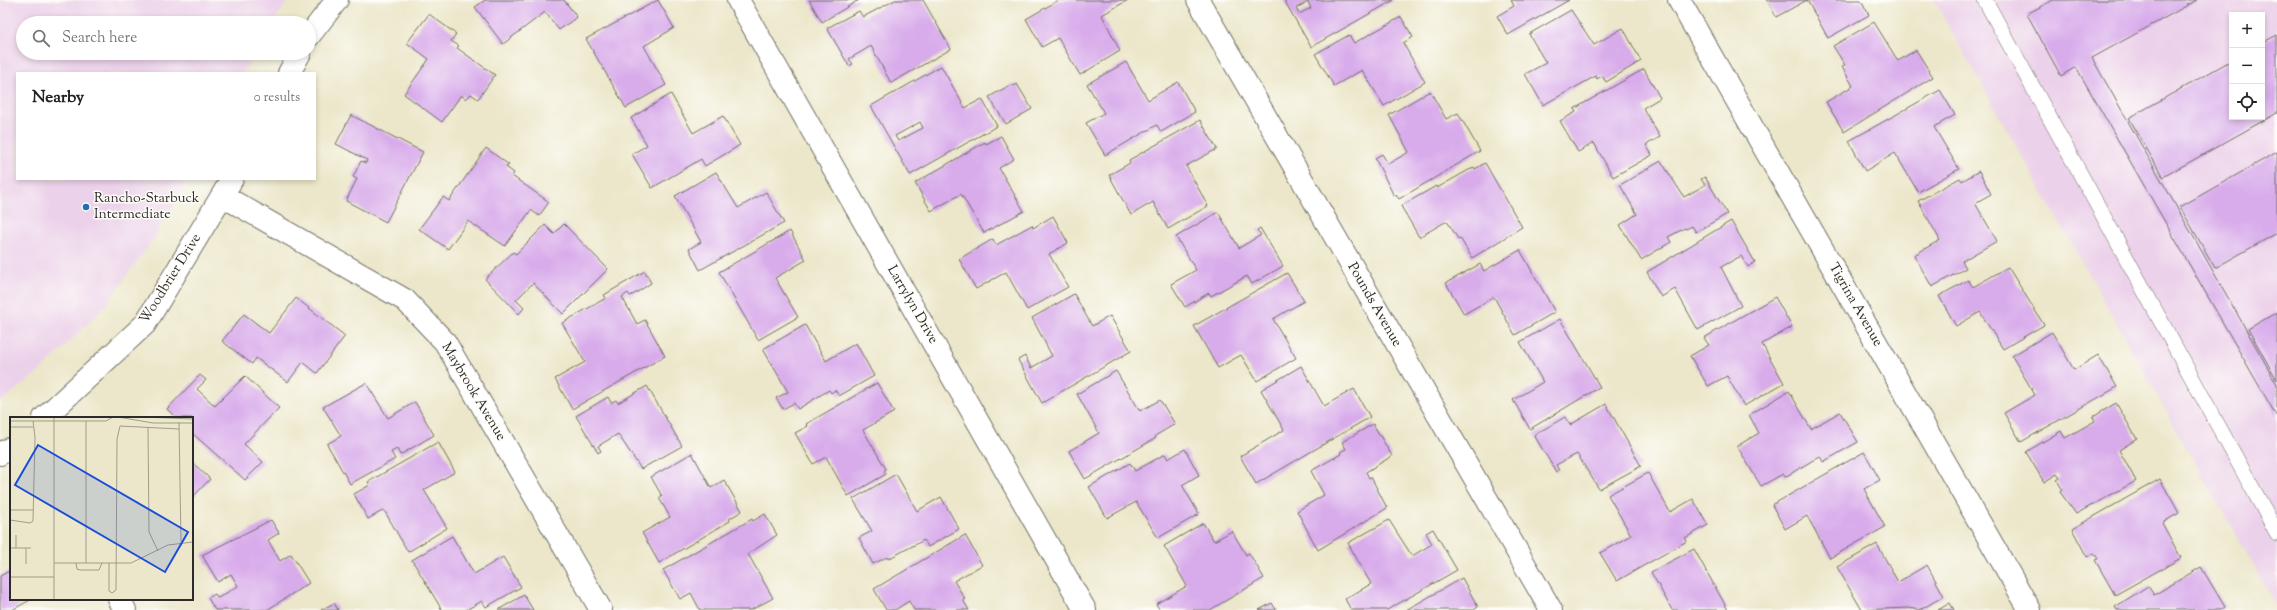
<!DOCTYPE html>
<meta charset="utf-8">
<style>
:root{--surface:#fff;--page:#f6f6f6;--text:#222;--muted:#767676;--line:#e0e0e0}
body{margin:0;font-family:"Sorts Mill Goudy",serif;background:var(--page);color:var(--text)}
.controls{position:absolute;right:12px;top:12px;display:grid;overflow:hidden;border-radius:0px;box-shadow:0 2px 6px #0003}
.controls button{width:36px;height:36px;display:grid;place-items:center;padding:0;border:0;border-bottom:1px solid var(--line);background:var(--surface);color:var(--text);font:20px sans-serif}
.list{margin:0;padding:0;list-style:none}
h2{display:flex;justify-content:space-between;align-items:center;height:52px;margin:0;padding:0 16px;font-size:17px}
h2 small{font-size:13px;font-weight:400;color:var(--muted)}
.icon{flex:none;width:22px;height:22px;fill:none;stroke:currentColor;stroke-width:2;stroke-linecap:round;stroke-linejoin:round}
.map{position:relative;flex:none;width:2277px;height:610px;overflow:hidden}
.search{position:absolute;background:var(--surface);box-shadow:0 2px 6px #0003;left:16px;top:16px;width:300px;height:44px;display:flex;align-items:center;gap:10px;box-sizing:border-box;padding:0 14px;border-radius:22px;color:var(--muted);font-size:15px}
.panel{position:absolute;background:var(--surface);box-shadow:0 2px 6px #0003;left:16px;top:72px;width:300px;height:108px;border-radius:0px}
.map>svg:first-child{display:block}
.built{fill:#ecd1ea;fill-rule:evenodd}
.building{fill:#d8abeb;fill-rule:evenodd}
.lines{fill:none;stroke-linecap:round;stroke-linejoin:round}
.service-casing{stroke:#6f6d63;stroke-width:16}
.minor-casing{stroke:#6f6d63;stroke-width:24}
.service{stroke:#fff;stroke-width:15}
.minor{stroke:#fff;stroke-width:22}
.poi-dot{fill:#1f6fb2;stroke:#fdfcf7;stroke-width:1.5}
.labels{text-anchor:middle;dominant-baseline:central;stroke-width:3;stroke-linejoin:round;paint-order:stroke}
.poi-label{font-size:14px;fill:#2b2b2b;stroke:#fdfcf7;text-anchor:start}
.street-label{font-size:14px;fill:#2b2b2b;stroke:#fdfcf7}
.inset-road{fill:none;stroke:#9f9c8a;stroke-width:1}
.view{fill:#1d4ed8;fill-opacity:0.15;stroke:#1d4ed8;stroke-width:2}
.inset-edge{fill:none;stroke:#2b2b2b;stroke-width:2}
</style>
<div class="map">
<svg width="2277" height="610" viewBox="0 0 2277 610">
<rect width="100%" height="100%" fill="#fdfcf7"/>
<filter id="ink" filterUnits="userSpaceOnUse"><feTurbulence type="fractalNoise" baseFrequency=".025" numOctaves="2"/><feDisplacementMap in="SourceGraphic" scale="8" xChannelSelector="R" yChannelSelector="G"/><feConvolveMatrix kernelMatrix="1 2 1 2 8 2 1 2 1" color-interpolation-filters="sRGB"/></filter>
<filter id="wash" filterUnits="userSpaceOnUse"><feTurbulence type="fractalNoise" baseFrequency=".012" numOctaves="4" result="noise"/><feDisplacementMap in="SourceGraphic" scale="16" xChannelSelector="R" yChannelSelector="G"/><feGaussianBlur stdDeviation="0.9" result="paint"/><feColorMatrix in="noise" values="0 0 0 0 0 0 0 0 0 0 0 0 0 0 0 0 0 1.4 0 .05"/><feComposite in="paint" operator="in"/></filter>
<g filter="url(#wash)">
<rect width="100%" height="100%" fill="#ece7ca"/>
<g class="built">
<path d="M0 0H289L272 23H23V53H255L243 73H17V179H190L155 236 105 306 39 372 0 402Z"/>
<path d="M1934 0H2277V608ZM2232 15H2262V117H2232Z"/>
</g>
<g id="blocks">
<g class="building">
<path d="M485 0H564L577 17 559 30 545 12 503 44 475 7Z"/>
<path d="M658 0 674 28 644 46 666 85 626 108 586 39Z"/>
<path d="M809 0H859L822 22Z"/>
<path d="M895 0H923L951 49 891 83 871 46 849 59 853 64 849 66 827 28 859 11 863 17Z"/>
<path d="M1059 0H1128L1102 15 1120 51 1080 75 1058 38 1042 47 1026 19Z"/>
<path d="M1284 0H1394L1311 47ZM1308 2 1311 8 1299 14 1296 8Z"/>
<path d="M1511 0H1569L1508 35 1497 16 1514 6Z"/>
<path d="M1767 0H1807L1776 17Z"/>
<path d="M1807 0H1861L1869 15 1828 38Z"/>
<path d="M2053 0H2197L2092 58 2277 384V417L2076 67 2061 76 2027 14Z"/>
<path d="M1571 10 1594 45 1623 28 1641 61 1606 82 1602 76 1597 79 1596 76 1543 105 1525 74 1546 63 1529 34Z"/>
<path d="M429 14 456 34 451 41 459 46 457 48 495 75 478 99 471 94 466 99 461 95 442 122 404 94 429 59 407 43Z"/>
<path d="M1401 17 1413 37 1403 43 1425 82 1384 106 1362 70 1334 86 1315 54 1349 35 1354 43Z"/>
<path d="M1874 22 1898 61 1916 50 1933 77 1844 132 1826 102 1853 86 1842 67 1845 65 1833 46Z"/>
<path d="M2277 35V113L2163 177 2129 118 2232 60V117H2262V43Z"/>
<path d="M1126 62 1148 100 1178 82 1195 112 1161 132 1157 125 1105 155 1086 123 1104 113 1087 84Z"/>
<path d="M941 66 965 108 982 99 997 126 910 175 871 106ZM920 122 923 128 898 141 895 136Z"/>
<path d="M1644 69 1660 98 1643 108 1660 137 1646 145 1652 155 1613 177 1594 143 1578 152 1560 121 1576 112 1574 109Z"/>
<path d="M1012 84 1014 86 1017 84 1032 109 1006 124 989 97Z"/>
<path d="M1940 90 1955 115 1934 127 1959 169 1918 192 1895 153 1865 171 1849 141Z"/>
<path d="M1430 91 1446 119 1458 113 1480 151 1399 199 1396 195 1394 196 1375 158 1382 154 1388 164 1409 152 1389 115Z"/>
<path d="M671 94 693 133 723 116 740 145 705 166 701 159 652 188 632 154 647 145 631 118Z"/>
<path d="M351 115 423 152 386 222 346 201 357 179 353 177 361 161 366 163 367 160 336 144Z"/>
<path d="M1200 120 1217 149 1186 166 1208 206 1168 229 1153 202 1131 215 1109 175 1130 163 1129 160Z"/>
<path d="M1001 136 1014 159 999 168 1024 211 984 233 961 194 931 211 915 183 985 142 986 144Z"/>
<path d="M486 148 509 165 506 167 514 173 512 176 549 202 539 216 531 210 505 246 468 221 448 249 419 229 443 197 449 201Z"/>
<path d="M2277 152V233L2215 268 2180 207Z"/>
<path d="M1661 161 1684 197 1705 185 1701 179 1705 177 1727 214 1696 232 1692 226 1686 229 1685 228 1668 237 1671 242 1641 260 1620 225 1637 214 1620 185Z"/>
<path d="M1485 163 1522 227 1472 258 1460 238 1458 239 1447 221 1419 237 1401 206 1436 186 1437 188 1474 167 1475 169Z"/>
<path d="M1979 171 1991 194 1975 203 1997 241 1962 261 1966 268 1932 287 1914 255 1940 240 1918 201 1960 178 1962 181Z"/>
<path d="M716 172 738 208 766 192 784 223 700 270 689 249 701 242 675 196Z"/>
<path d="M1218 212 1239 248 1261 235 1257 230 1260 228 1283 266 1252 284 1247 276 1211 296 1209 293 1185 307 1171 284 1196 270 1176 237Z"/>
<path d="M1053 216 1068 243 1049 254 1068 287 1027 310 1006 272 976 289 959 259 993 239 996 245 1032 225 1033 228Z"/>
<path d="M1731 221 1755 262 1748 267 1741 256 1721 267 1741 306 1698 330 1675 289 1661 297 1647 272Z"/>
<path d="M564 224 608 269 563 314 533 283 516 300 524 308 519 314 485 279 513 252 516 254 545 225 554 234Z"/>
<path d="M790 231 806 260 775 278 798 317 758 340 719 272Z"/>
<path d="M1520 250 1555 312 1515 335 1494 297 1464 314 1446 283 1480 264 1484 271Z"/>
<path d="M2008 267 2044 325 2003 349 1980 312 1956 326 1939 296 1968 280 1973 287Z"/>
<path d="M645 271 651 283 636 293 630 296 628 293 622 297 637 324 645 320 665 356 572 409 555 379 585 362 562 323 606 298 604 295Z"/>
<path d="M1287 273 1304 301 1273 319 1296 358 1257 381 1241 355 1218 368 1194 326Z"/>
<path d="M1074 294 1092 326 1110 316 1131 351 1042 403 1018 360 1025 356 1031 368 1052 356 1032 318Z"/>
<path d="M1775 297 1792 327 1762 344 1784 383 1744 406 1727 376 1708 386 1690 356 1709 345 1704 338Z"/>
<path d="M296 298 345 336 317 373 303 362 288 382 256 358 252 364 222 341 244 314 269 333Z"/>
<path d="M2277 312V380L2248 329Z"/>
<path d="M1560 319 1600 387 1530 429 1513 400 1543 382 1520 342Z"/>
<path d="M805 325 826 361 856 343 874 376 839 396 835 390 831 393 829 390 798 409 794 403 783 409 776 398 788 392 763 349Z"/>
<path d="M2052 332 2074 370 2098 355 2117 387 2021 442 2004 413 2035 395 2012 356Z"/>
<path d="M1301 366 1324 406 1354 389 1370 417 1256 484 1240 456 1284 430 1261 390Z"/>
<path d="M1116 371 1140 411 1160 400 1175 424 1155 436 1156 438 1085 479 1069 451 1099 433 1077 394Z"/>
<path d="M200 375 206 380 197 389 215 406 245 376 279 408 244 444 263 462 245 480 192 433V418H176L167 409Z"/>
<path d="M366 383 388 418 415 402 434 435 400 455 397 449 391 452 395 459 350 484 327 444 341 436 323 407Z"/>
<path d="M877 383 894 412 863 430 886 469 884 471 886 474 848 496 826 457 813 464 795 433 808 426 806 424Z"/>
<path d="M647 386 682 446 641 469 618 434 598 446 601 451 598 453 576 416 608 397 611 403 616 400 618 403Z"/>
<path d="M1789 391 1811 429 1840 412 1858 442 1823 462 1820 456 1785 477 1783 474 1761 486 1737 446 1759 433 1749 415Z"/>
<path d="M2116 403 2137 439 2119 450 2136 481 2076 514 2060 492 2062 489 2057 480 2060 478 2057 474 2044 482 2026 452 2061 431 2065 438 2095 421 2093 417Z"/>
<path d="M1606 404 1641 466 1599 489 1577 454 1556 465 1559 470 1556 472 1534 435 1565 417 1570 425Z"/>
<path d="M1373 424 1392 456 1366 472 1369 478 1371 477 1387 508 1318 550 1297 511 1324 495 1311 471 1341 454 1340 452 1346 449 1342 442Z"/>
<path d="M438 442 455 472 424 490 447 528 408 552 384 510 368 519 354 494 370 485 368 482Z"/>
<path d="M1185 449 1199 475 1182 485 1199 514 1158 538 1136 502 1107 518 1089 487 1130 463 1135 471 1165 454 1168 459Z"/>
<path d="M1864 452 1880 480 1864 489 1885 527 1830 558 1807 516 1785 529 1772 505Z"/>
<path d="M692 453 711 488 724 480 742 511 729 519 730 521 659 563 642 533 670 517 659 498 662 496 651 477Z"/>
<path d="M192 462 210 479 192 498Z"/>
<path d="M1648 473 1670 512 1693 499 1708 525 1685 538 1687 541 1617 581 1600 553 1631 535 1608 495Z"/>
<path d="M896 474 917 511 941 497 959 529 928 547 924 540 888 559 887 557 873 564 859 538 872 531 853 499Z"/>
<path d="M2160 479 2179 513 2162 523 2181 558 2115 595 2095 560 2098 559 2094 553 2087 557 2072 529Z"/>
<path d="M765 514 777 535 748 554 773 598 751 610H700L691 593 680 599 663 570 752 519 753 521Z"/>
<path d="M271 520 279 533 268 540 280 561 291 554 309 583 267 610H215L208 598 215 594 218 598 238 586 231 574 218 582 202 555Z"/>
<path d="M1389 520 1412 556 1432 544 1426 533 1433 529 1457 570 1387 610H1351L1345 599 1371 584 1348 543Z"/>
<path d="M1203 523 1214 541 1232 531 1246 555 1249 553 1264 578 1210 610H1160L1156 604 1187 586 1164 546Z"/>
<path d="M965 535 982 565 954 581 965 599 963 600 969 610H914L909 601 895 610H886L874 589Z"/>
<path d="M452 536 474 574 503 557 521 587 486 607 482 601 466 610H442L412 560Z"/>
<path d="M1877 544 1898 582 1927 565 1944 596 1920 610 1908 608 1862 610 1837 567Z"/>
<path d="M1694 549 1728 610H1672L1651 572Z"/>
<path d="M2201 567 2225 607 2221 610H2117L2115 607 2148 586 2154 595Z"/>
<path d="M11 570V599H32L12 610H0V576Z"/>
<path d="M1462 578 1478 607 1474 610H1406Z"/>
<path d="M524 595 533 610H498Z"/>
<path d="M334 603 338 610H321Z"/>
<path d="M1272 603 1276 610H1259Z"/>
<path d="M1950 603 1954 610H1938Z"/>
</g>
</g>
</g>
<g filter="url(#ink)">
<use href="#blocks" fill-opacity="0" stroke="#6f6d63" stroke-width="1"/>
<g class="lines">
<g class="service-casing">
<path id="service" d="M1985 0 2277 533"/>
</g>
<g class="minor-casing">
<g id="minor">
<path d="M738 0 1085 610"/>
<path d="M1198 0 1551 610"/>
<path d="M1679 0 2030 610"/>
<path d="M309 36 337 0"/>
<path d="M289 73 300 53"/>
<path d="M223 196 405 300 445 342 601 610"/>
<path d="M44 418 145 324 232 179"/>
<path d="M0 454 11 448"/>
<path d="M119 599 125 610"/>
</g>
</g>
<use href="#service" class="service"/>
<use href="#minor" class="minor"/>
</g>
</g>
<circle class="poi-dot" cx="86" cy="207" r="4"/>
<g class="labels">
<g class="poi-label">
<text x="94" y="199">Rancho-Starbuck<tspan x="94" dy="16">Intermediate</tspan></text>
</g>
<g class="street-label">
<text transform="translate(171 279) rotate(-58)">Woodbrier Drive</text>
<text transform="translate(912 305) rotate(60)">Larrylyn Drive</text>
<text transform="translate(1374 305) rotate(60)">Pounds Avenue</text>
<text transform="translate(1855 305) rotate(60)">Tigrina Avenue</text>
<text transform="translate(473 392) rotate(59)">Maybrook Avenue</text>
</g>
</g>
<g transform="translate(10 417)">
<rect width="183" height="183" fill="#ece7ca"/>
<path class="inset-road" d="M108 0 143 6H183M131 0 183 2M0 4H96L103 0M76 4V146M169 5 171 125M0 10H23M138 11 139 115 148 134M0 93H24M0 103 20 106 23 104 25 20 23 4M6 118V131M0 131H21M16 131V147M44 146H121L158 128 183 125M66 146 67 152 70 153H89L92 146M99 146V174L102 176 106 173 107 22 110 9 169 12M0 160H44M44 183V0"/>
<path class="view" d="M28 28 178 115 155 155 5 68Z"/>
<rect width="183" height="183" class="inset-edge"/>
</g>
</svg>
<div class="controls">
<button>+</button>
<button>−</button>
<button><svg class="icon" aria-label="locate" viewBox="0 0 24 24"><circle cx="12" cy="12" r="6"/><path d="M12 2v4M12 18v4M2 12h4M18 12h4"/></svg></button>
</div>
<div class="search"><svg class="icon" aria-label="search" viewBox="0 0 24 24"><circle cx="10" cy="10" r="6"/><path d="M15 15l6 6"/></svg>Search here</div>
<section class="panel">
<h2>Nearby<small>0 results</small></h2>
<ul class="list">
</ul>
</section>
</div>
